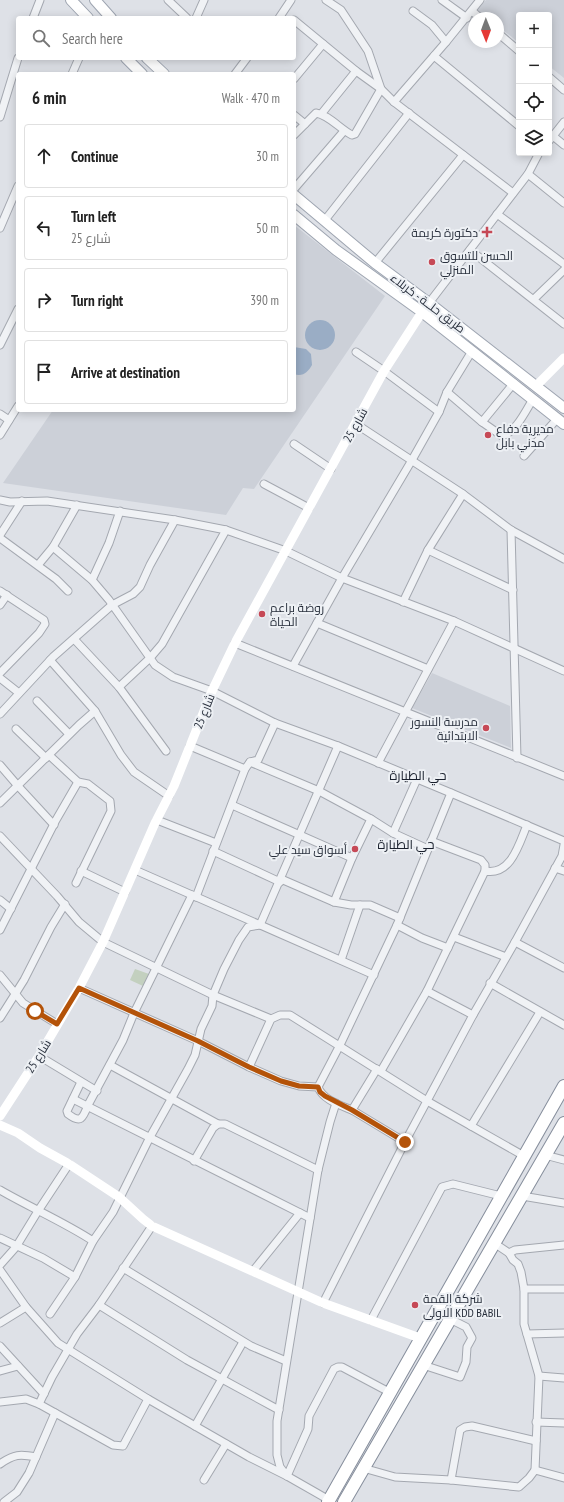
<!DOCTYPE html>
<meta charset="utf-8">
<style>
:root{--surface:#fff;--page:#f2f2f2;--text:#222;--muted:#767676;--line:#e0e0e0}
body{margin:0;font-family:"PT Sans Narrow",Cairo,sans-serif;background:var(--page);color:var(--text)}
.controls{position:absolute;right:12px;top:12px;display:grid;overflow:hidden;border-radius:4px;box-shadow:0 2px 10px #0003}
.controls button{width:36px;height:36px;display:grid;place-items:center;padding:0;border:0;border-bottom:1px solid var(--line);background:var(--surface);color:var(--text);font:20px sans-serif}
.compass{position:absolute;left:468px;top:12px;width:36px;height:36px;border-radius:50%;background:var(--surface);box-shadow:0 2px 10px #0003;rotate:179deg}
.stop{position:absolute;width:12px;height:12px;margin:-9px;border:3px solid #b45309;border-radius:50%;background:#fff}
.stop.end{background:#b45309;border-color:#fff;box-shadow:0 1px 4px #0008}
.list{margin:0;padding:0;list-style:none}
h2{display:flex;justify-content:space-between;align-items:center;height:52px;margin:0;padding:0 16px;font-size:17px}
h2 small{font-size:13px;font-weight:400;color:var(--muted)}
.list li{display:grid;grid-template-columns:26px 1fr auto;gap:12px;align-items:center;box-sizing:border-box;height:64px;margin:0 8px 8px;padding:0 8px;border:1px solid var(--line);border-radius:4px}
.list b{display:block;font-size:15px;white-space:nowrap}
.list p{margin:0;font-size:13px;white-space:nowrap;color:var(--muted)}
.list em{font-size:13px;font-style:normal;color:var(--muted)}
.icon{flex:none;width:22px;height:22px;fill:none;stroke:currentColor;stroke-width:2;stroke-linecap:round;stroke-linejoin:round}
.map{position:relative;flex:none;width:564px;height:1502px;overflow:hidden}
.search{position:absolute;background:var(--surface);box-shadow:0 2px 10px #0003;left:16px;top:16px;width:280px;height:44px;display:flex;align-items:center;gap:10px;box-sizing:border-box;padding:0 14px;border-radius:4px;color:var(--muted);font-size:15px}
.panel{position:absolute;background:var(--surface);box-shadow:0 2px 10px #0003;left:16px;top:72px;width:280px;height:340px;border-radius:4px}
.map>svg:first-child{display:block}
.built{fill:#ccd0d8}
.green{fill:#c3d0bf}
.water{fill:#9aadc5}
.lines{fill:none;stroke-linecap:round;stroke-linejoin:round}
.street-casing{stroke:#a4a8b0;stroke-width:9}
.primary-casing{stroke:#9ea5b1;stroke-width:12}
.highway-casing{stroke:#868e9c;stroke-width:14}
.street{stroke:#f0f2f5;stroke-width:7}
.secondary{stroke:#fff;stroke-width:9}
.primary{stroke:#fff;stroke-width:10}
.highway{stroke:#fff;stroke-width:12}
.route{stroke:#b45309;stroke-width:5}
.poi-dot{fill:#c64956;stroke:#edf0f4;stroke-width:1.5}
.labels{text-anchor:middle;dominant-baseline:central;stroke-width:4;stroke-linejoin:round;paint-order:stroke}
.poi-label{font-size:12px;fill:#282f3c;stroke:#edf0f4;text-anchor:start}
.street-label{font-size:12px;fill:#282f3c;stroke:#edf0f4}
.neighbourhood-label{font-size:13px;fill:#1a202d;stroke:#edf0f4}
</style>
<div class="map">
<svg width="564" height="1502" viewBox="0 0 564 1502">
<rect width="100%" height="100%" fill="#dee1e7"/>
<g class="built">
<path d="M486 0H564V78L549 66V15H519V43L498 26V18H488L477 10Z"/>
<path d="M294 225 385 296 254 489 243 488 226 515 3 483 53 410H294Z"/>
<path d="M432 673 510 706 511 748 412 708Z"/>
</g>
<path class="green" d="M135 969 149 974 143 986 130 980Z"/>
<g class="water">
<circle cx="320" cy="335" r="15"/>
<path d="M294 347 306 349 311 354 312 365C308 372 303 377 294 374Z"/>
</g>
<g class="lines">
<g class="street-casing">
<g id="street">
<path d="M168 0 187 18"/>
<path d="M442 0 467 18"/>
<path d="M413 11 432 25 446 42"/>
<path d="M472 11 480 18"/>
<path d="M33 18 40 0"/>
<path d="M196 18 204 0"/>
<path d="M279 18 291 0"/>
<path d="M294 20 356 71 381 89 394 102 513 193"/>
<path d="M498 33 519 51"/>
<path d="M434 56 519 126"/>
<path d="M72 74 79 58"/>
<path d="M235 74 247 58"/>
<path d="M549 77 564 90"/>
<path d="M294 79 323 44"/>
<path d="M394 102 446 42 480 0"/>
<path d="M322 113 356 71"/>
<path d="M294 115 305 124"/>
<path d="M0 117 18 58"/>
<path d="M294 135 316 113C329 115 340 129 352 135L355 134 381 89 368 51 341 10 326 0"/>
<path d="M553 136 564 145"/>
<path d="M549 141 564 122"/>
<path d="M528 174 564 203"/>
<path d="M294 189 344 131"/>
<path d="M497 214 564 264"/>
<path d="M325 220 409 113"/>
<path d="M0 228 18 186"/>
<path d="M470 250 564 324"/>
<path d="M375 263 463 155"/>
<path d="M534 299 564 270"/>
<path d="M429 303 528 174 539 153"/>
<path d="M0 345 18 309"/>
<path d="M356 352 384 371 439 412"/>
<path d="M447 392 482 422 502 436C516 432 525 412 533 399"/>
<path d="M0 414 9 420"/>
<path d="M482 422 514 383"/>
<path d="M356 424 463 494 511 530 564 559"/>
<path d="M0 435 18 406"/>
<path d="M294 444 331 469"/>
<path d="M524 456 557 419"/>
<path d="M264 484 309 508"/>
<path d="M0 500 10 502 47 501 175 520 226 530 286 551 342 578 454 621 564 671"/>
<path d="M511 530 517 758"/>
<path d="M0 535 22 501"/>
<path d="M0 538 56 579 68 591"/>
<path d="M53 547 92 580 109 600 155 665 173 677 212 691 275 723 338 746 451 793 564 841"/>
<path d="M428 550 513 590"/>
<path d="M38 565 53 547 77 505"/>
<path d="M92 580 109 543 120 511"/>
<path d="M0 591 44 620 45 624 39 633 0 673"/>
<path d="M403 602 428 550 463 494"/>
<path d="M0 605 7 595"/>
<path d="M317 623 428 669"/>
<path d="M74 639 119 687 166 751"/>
<path d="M235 643 564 776"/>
<path d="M50 660 95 711 121 755 134 772 169 796"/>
<path d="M293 666 342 578 412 460 439 412 447 392 472 351"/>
<path d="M0 678 19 693"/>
<path d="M119 687 150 658 162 644 226 530"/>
<path d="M37 701 69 734"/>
<path d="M0 714 53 657 112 605 133 594 140 587 150 565 175 520"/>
<path d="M16 729 46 758"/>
<path d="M190 746 245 769"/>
<path d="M49 755 78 782 88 784 110 801 111 811 76 883"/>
<path d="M250 762 319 791 371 819 352 858 334 902"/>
<path d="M378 763 454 621"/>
<path d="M0 765 18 786 54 825"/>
<path d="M0 803 79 725 95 711"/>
<path d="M232 805 352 858"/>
<path d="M371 819 393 833 428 849"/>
<path d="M157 820 216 843"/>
<path d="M393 833 417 779"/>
<path d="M0 836 57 896 79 922 103 942 213 995 271 1019"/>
<path d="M213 851 280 882"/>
<path d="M555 868 564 871"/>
<path d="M135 870 374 975"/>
<path d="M81 871 125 892"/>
<path d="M485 871C511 876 519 844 527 825"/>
<path d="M281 879 334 902 351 905H370L400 918"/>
<path d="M196 897 245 769 250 762 258 760 275 723"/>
<path d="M0 900 11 909"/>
<path d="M397 925 422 938 448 948"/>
<path d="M0 930 56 820 78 782"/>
<path d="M454 937 506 957"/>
<path d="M515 942 564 968"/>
<path d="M341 960 360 905"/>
<path d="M0 975 23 1003 57 1024"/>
<path d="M490 983 564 1025"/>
<path d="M79 988 198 1041 249 1067 281 1081 299 1086 318 1087"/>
<path d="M427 991 473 1015"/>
<path d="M0 1018 24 980 51 927 65 904"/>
<path d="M39 1056 97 1091"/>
<path d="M110 1065 218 1124"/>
<path d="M249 1067 271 1019 280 1015H290L427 1101 524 1156"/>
<path d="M377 1069 352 1110C340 1105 323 1100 318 1087L340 1045 397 925 451 793"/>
<path d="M381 1071 427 991 485 871V865L481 860 431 841"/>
<path d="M81 1082 67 1111 68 1114C81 1124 83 1118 88 1105L123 1040 134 1013 192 895"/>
<path d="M73 1099 310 1218"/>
<path d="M336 1103 330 1122 318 1170 277 1421V1455L280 1467 287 1476 308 1429 309 1416 334 1369 338 1367H342L389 1392"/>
<path d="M352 1110 405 1142"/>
<path d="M471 1126 540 1012"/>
<path d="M545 1155 564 1160"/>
<path d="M194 1161 213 1128 218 1124H225L318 1170"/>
<path d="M0 1190C31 1208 64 1222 93 1241"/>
<path d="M522 1196 564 1203"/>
<path d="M0 1238 43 1258 75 1277 50 1314"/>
<path d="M494 1243 509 1253 515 1250 564 1245"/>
<path d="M509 1253 513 1260 518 1264 521 1272 524 1289V1324L539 1376 535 1470"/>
<path d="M0 1265 16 1247 38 1211 69 1164"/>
<path d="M123 1268 251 1346 286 1361"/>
<path d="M0 1270 26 1307 58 1343 148 1399 249 1457 287 1476 329 1500"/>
<path d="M253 1271 300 1213"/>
<path d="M75 1277 93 1241 113 1212 150 1137 188 1069 195 1055 201 1029 212 1006 213 995 224 969 239 940 248 927 260 925 338 746"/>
<path d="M524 1289H564"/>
<path d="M323 1303 405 1142 473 1015 515 942 562 856 564 845"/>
<path d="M99 1305 187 1360 279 1410"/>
<path d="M371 1320 442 1187 453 1184 501 1196"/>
<path d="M0 1323 26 1307"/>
<path d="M527 1334 564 1333"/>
<path d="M0 1346 44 1394"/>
<path d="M423 1365 460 1377 466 1362 467 1347 472 1338 466 1327 450 1319"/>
<path d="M0 1371 18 1366"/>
<path d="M539 1376 564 1378"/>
<path d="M0 1402 26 1399 39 1404 113 1445 123 1446 148 1399"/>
<path d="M39 1404 52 1377 77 1334 99 1305 152 1226"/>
<path d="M536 1422 564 1423"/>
<path d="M195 1426 243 1342"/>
<path d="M0 1464C14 1454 20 1454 36 1457"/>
<path d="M363 1468 395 1477 451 1480 519 1487 529 1478 535 1470 564 1478"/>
<path d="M204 1480 226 1444"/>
<path d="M451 1480 460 1430 465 1427 472 1426 536 1441"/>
<path d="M4 1502 17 1492 29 1473 55 1413"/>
</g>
</g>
<g class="primary-casing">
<g id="primary">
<path d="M71 0 88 18"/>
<path d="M95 0 111 18"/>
<path d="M126 58 142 74"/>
<path d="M147 58 164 74"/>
<path d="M294 195 375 263 429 303 564 408"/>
<path d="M294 215 336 250 422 312 564 424"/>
</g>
</g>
<g class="highway-casing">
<g id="highway">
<path d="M328 1502 564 1086"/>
<path d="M344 1502 564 1123"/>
</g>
</g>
<use href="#street" class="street"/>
<g class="secondary">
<path d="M536 386 564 358"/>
<path d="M0 1116 39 1056 79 988 103 942 155 823 174 786 212 691 235 643 384 371 422 312"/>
<path d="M0 1125 18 1133 40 1148 69 1164 119 1197 143 1219 152 1226 323 1303 420 1338"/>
</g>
<use href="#primary" class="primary"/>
<use href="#highway" class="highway"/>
</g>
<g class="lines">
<path class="route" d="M35 1011 57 1024 79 988 198 1041 249 1067 281 1081 299 1086 318 1087 320 1092 325 1096 352 1110 405 1142"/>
</g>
<g class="poi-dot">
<path d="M485 226h4v4h4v4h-4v4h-4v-4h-4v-4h4z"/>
<circle cx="432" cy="262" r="4"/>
<circle cx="488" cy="435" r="4"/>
<circle cx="262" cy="614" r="4"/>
<circle cx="486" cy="728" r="4"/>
<circle cx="355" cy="849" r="4"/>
<circle cx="415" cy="1305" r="4"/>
</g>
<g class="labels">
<g class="poi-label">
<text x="478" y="232" text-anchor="end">دكتورة كريمة</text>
<text x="440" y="255">الحسن للتسوق<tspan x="440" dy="14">المنزلي</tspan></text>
<text x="496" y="428">مديرية دفاع<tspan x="496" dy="14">مدني بابل</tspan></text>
<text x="270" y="607">روضة براعم<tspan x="270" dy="14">الحياة</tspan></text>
<text x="478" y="721" text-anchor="end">مدرسة النسور<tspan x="478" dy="14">الابتدائية</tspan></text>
<text x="347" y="849" text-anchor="end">أسواق سيد علي</text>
<text x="423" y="1298">شركة القمة<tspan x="423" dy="14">الاولى KDD BABIL</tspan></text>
</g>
<g class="street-label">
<text transform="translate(428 303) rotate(37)">طريق حلــة - كربلاء</text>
<text transform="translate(355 425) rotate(-61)">شارع 25</text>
<text transform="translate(204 711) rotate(-68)">شارع 25</text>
<text transform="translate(38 1056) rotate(-58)">شارع 25</text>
</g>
<g class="neighbourhood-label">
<text x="418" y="775">حي الطيارة</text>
<text x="406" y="844">حي الطيارة</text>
</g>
</g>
</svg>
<div class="controls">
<button>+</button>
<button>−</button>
<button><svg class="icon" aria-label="locate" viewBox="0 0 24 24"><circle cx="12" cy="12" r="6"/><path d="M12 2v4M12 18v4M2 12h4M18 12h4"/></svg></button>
<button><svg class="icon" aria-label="layers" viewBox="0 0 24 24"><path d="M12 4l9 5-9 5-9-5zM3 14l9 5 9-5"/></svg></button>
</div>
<svg class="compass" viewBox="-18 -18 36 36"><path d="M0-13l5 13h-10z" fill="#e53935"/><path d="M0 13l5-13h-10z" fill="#767676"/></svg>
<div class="stop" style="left:35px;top:1011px"></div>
<div class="stop end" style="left:405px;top:1142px"></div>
<div class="search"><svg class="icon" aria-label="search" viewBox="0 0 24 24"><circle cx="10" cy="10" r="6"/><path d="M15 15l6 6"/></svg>Search here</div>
<section class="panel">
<h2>6 min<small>Walk · 470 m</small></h2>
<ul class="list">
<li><svg class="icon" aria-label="ahead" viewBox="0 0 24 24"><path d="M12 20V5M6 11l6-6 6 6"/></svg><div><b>Continue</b></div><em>30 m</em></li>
<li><svg class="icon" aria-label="left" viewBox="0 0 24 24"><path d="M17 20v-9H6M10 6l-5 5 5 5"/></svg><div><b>Turn left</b><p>شارع 25</p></div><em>50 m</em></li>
<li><svg class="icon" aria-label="right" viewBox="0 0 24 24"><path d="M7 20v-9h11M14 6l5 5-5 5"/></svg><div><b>Turn right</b></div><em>390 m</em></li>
<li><svg class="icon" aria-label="arrive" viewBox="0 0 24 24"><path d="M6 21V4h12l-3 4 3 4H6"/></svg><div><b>Arrive at destination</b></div></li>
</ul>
</section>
</div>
